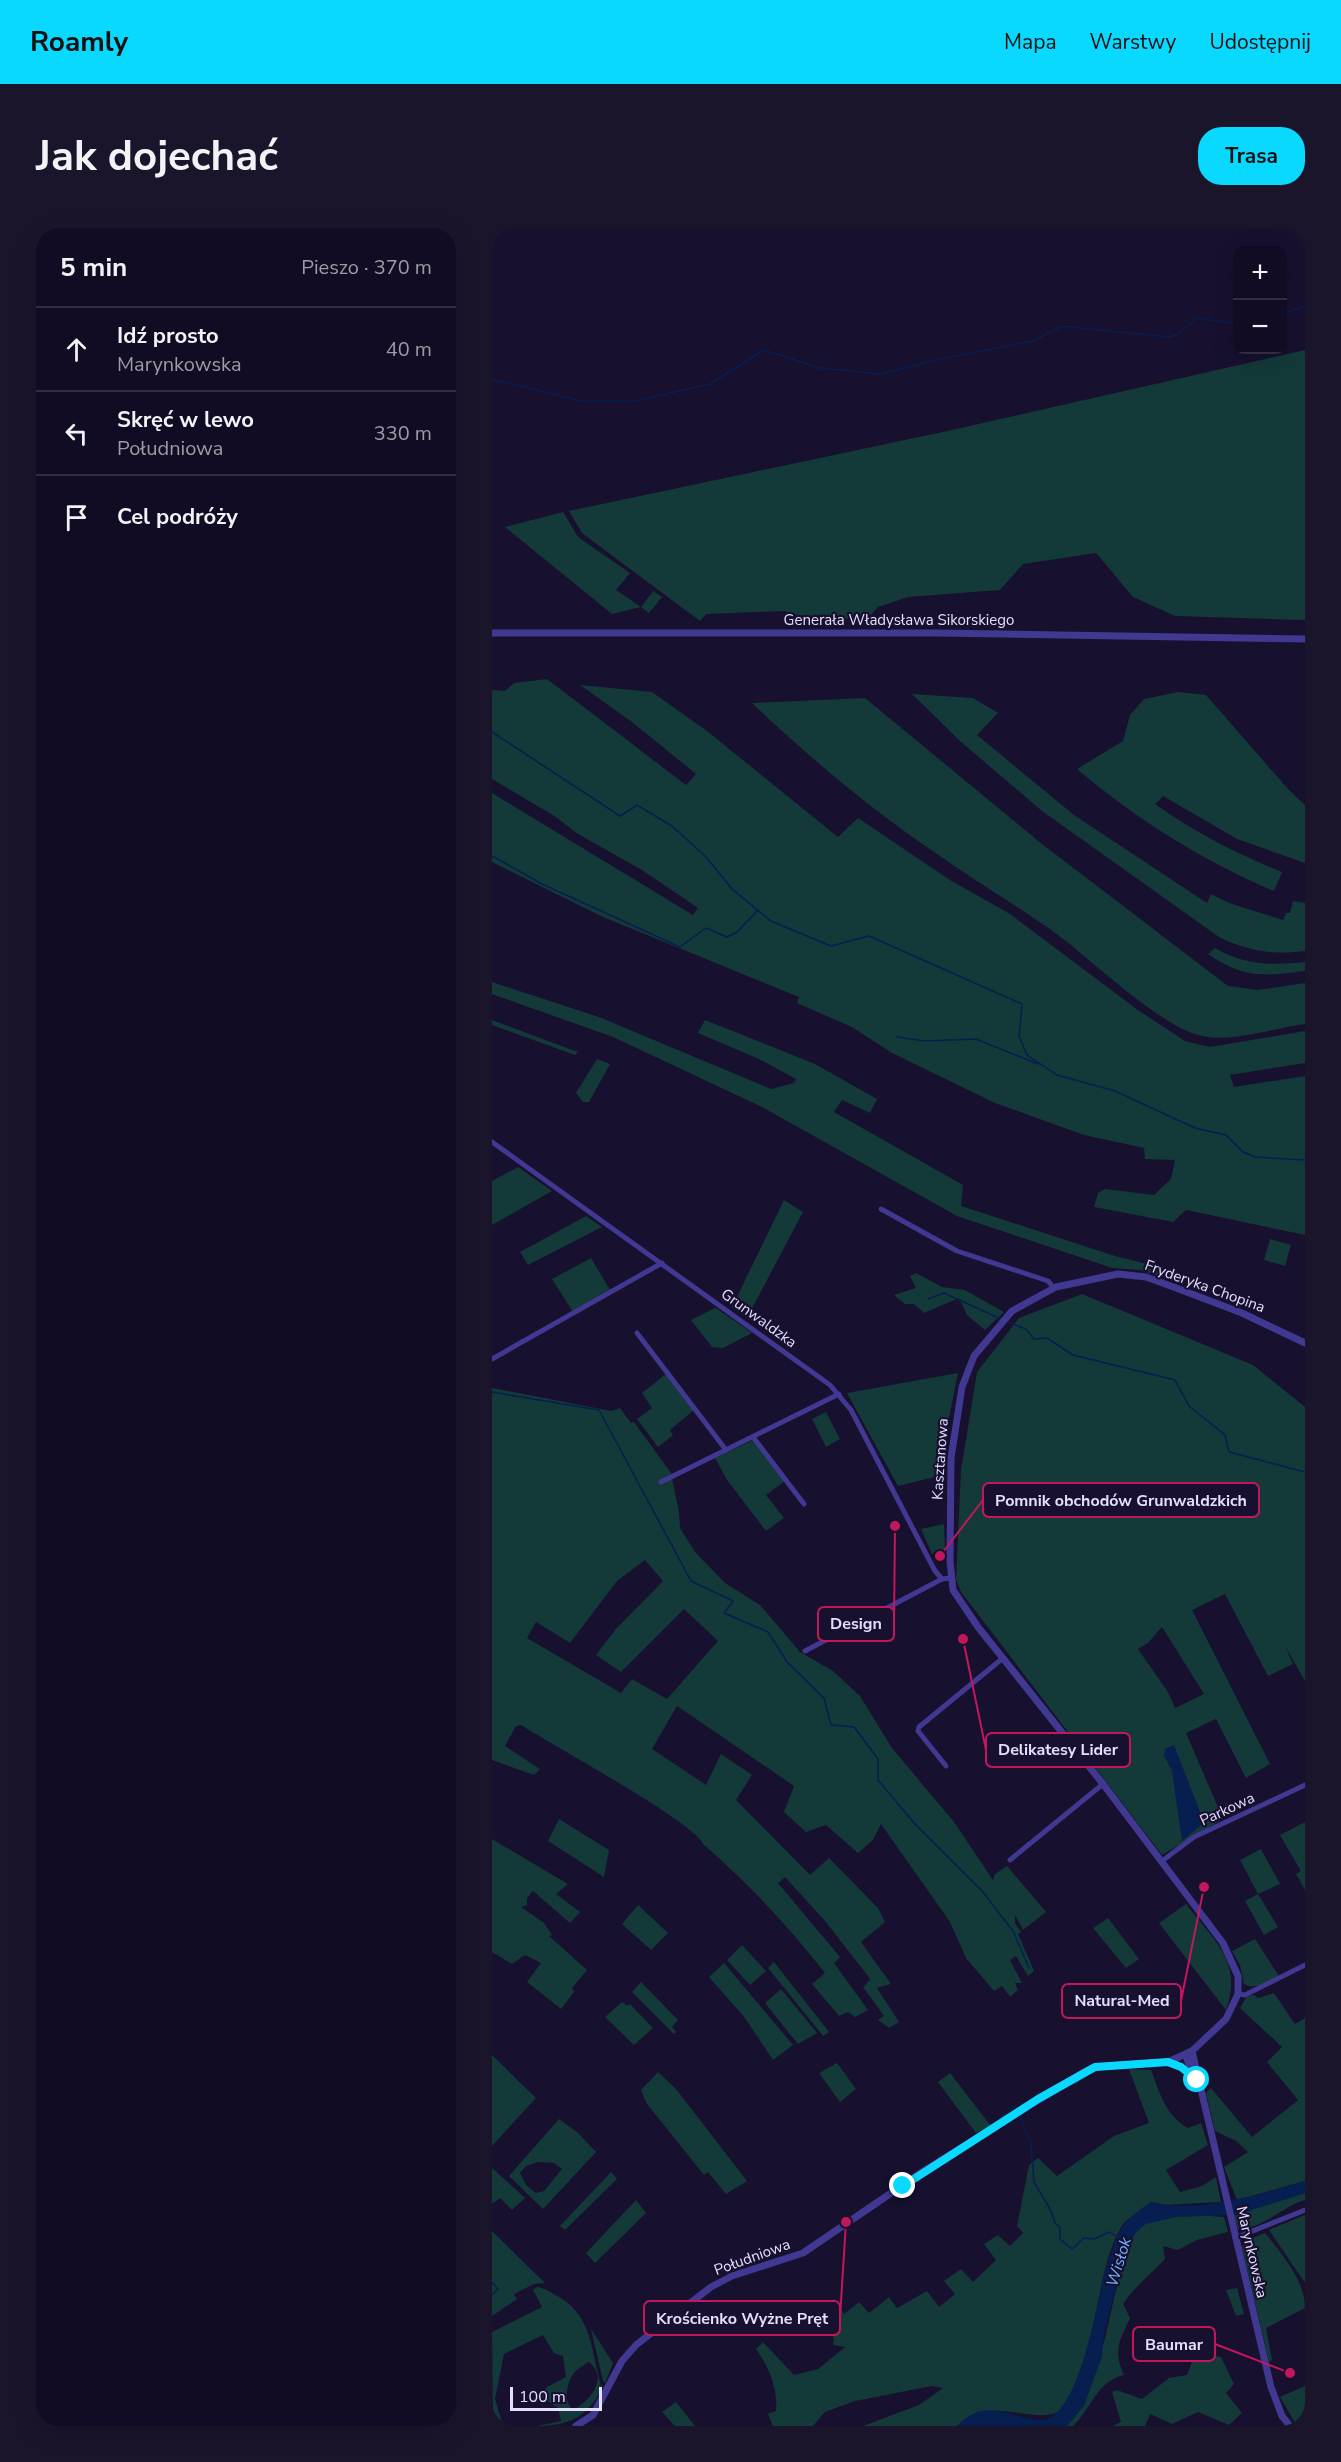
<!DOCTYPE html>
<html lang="pl">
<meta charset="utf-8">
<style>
:root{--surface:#110c23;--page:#1a152b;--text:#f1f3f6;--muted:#9c9ba6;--line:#302c41;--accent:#0ad9ff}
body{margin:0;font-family:"Nunito Sans",sans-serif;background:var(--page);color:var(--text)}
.controls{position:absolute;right:18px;top:18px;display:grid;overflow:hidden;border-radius:12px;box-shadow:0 6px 24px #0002}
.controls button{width:54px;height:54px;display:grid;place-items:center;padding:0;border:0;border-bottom:2px solid var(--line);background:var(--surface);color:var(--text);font:30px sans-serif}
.scale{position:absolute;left:18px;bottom:15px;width:92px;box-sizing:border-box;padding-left:6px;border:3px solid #e4deff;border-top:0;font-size:16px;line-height:21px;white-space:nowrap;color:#e4deff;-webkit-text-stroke:4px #17102f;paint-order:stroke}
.stop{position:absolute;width:18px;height:18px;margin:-14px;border:4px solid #0ad9ff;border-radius:50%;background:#fff}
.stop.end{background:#0ad9ff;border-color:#fff;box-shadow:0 2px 6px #0008}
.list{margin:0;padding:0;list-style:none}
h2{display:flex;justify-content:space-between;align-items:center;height:78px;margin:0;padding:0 24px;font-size:26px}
h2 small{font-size:20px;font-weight:400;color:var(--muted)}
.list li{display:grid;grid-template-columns:39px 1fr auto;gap:18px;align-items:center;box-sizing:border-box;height:84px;padding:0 24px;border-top:2px solid var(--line)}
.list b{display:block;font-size:22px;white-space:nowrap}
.list p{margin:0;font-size:20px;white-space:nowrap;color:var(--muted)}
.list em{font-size:20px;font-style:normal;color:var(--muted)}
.icon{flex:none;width:33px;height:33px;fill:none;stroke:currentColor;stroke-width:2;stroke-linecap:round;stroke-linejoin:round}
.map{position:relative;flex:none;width:813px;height:2198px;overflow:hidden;border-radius:24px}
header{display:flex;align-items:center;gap:36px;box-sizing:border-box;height:84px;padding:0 30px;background:var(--accent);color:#111}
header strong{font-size:28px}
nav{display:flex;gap:33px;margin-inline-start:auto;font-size:21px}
.intro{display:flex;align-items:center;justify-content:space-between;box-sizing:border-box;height:144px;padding:0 36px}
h1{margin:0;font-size:42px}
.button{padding:15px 27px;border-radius:24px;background:var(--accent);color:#111;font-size:21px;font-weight:700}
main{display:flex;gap:36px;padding:0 36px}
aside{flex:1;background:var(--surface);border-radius:24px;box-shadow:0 6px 24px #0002}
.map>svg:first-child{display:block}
.green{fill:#133939;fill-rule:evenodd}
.water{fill:#071e51}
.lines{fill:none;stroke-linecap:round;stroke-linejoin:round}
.stream{stroke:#071e51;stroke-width:1.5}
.minor{stroke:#413891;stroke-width:5}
.tertiary{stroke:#413891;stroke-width:7}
.route{stroke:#0ad9ff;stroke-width:8}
.labels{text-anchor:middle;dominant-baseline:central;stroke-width:4.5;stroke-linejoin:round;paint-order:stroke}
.street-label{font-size:15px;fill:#e4deff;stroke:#17102f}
.water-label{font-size:16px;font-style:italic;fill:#6cb3ff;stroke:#17102f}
.leader{fill:none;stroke:#c2185b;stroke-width:2}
.callout-dot{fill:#c2185b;stroke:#17102f;stroke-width:2}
.callout{fill:#17102f;stroke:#c2185b;stroke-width:2}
.callout-label{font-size:16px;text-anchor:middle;font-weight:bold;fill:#e4deff}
</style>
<header>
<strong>Roamly</strong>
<nav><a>Mapa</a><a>Warstwy</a><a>Udostępnij</a></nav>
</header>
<div class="intro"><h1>Jak dojechać</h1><a class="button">Trasa</a></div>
<main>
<aside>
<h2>5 min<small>Pieszo · 370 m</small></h2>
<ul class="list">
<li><svg class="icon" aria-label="ahead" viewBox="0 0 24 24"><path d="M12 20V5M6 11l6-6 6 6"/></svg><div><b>Idź prosto</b><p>Marynkowska</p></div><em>40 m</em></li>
<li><svg class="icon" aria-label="left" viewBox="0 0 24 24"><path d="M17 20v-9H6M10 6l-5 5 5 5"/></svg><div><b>Skręć w lewo</b><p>Południowa</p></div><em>330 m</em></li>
<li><svg class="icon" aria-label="arrive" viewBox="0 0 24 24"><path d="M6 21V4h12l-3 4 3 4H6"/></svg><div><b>Cel podróży</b></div></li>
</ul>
</aside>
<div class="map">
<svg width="813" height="2198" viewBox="0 0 813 2198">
<rect width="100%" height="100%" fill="#17102f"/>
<g class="green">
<path d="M813 122V392L683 388 641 369 604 325 531 336 508 362 416 369 386 379 379 387 365 391 311 389 293 383 214 386 208 393 90 305 77 283 460 202Z"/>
<path d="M71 284 86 309 138 345 124 362 149 379 161 363 170 369 157 385 149 379 120 386 13 299Z"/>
<path d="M55 451 194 557 204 546 140 494 88 457 160 464 215 503 346 609 366 590 458 652 518 686 646 782 693 813 718 819 813 803V835L738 847 742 859 813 848V1007L694 982 681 994 602 979 606 965 613 961 662 967 679 951 683 932 653 931 652 920 592 907 503 875 400 825 360 799 305 775 307 769 111 689 0 634V565L201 687 206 680 150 642 86 606 64 589 0 551V462L13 463 22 455Z"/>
<path d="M686 464 714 467 796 561 813 577V635L745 611 671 568 663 576C702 604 745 626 790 644L782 663C711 633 644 591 585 541L631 513 638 487 652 471Z"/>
<path d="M420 466 481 470 506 485 485 507 582 587 715 675 719 666 737 675 791 692 794 685H798L801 673 813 675V723C781 727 756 723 727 709L550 583 468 513Z"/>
<path d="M373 470 550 616 736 758 766 762 813 755V796C782 800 737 816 706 807 666 796 602 734 566 707 526 678 483 653 442 624 377 580 317 529 260 475Z"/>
<path d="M723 720C753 738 780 737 813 734V743C771 748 753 751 716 726Z"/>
<path d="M0 754 107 789 279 861 302 855 304 851 267 831 206 805 213 792 323 836 385 871 378 885 350 872 342 884 471 957 469 978 623 1028 671 1040 666 1048 648 1042 620 1040 465 988 270 879 121 809 0 766Z"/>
<path d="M0 792 86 824 83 827 0 797Z"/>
<path d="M105 831 118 836 97 874H91L84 865Z"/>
<path d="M26 939 60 963 0 997V953Z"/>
<path d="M292 972 311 984 255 1090 240 1079Z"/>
<path d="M94 988 110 999 36 1037 28 1024Z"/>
<path d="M778 1011 799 1017 793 1038 772 1032Z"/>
<path d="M99 1030 118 1062 81 1084 60 1051Z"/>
<path d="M424 1045 450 1059 473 1062 512 1084 493 1102 475 1087 467 1070 432 1085 422 1076H413L402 1067 424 1060 418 1048Z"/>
<path d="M590 1066 761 1137 813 1179V1453L793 1418 801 1436 776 1448 733 1366 700 1382 778 1536 754 1550 724 1491 694 1505 731 1591 670 1627 469 1364 464 1352 469 1242 485 1144 527 1090ZM670 1399 712 1466 683 1480 676 1464 646 1421 656 1415Z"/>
<path d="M223 1080H224L260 1105 231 1120 220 1119 199 1092Z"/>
<path d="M466 1145 455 1200 451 1247 406 1258 355 1165Z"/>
<path d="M174 1146 202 1182 178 1202 181 1207 166 1219 145 1191 160 1180 150 1165Z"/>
<path d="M0 1160 119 1183 128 1180 139 1195 142 1194 179 1245 187 1284 188 1300 203 1324 233 1355 268 1377 308 1424 341 1443 368 1468 400 1520 462 1594 501 1652 503 1646 515 1638 554 1684 531 1702 523 1687V1695L529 1704 526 1706 542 1743 536 1748 524 1728 518 1732 530 1755H523L526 1762 518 1769 510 1758 502 1763 474 1730 458 1694 389 1596 381 1612 366 1625 334 1597 314 1604 292 1584 302 1558 185 1478 160 1521 214 1557 229 1526 260 1547 244 1572 318 1647 337 1630 386 1680 393 1694 369 1714 399 1756 385 1760 407 1794 397 1800 386 1792 392 1788 371 1759 378 1752 376 1748 333 1693 293 1649 286 1655 348 1729 342 1735 376 1782 363 1789 356 1784 347 1788 320 1756 333 1745C296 1698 256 1655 211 1616 202 1594 58 1516 29 1497L24 1498 13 1518 48 1541 42 1547 0 1532ZM153 1332 171 1353 123 1402 104 1427 129 1444 192 1381 226 1413 175 1471 140 1451 129 1465 35 1410 44 1394 78 1415 125 1353Z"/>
<path d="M334 1184 348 1211 334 1219 320 1191Z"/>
<path d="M261 1212 293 1253 274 1267 292 1290 274 1303 235 1252 223 1230Z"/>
<path d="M452 1296 453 1322 440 1326 429 1301Z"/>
<path d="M67 1591 117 1622 112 1649 56 1613Z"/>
<path d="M813 1594V1662L804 1646 809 1643 788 1607Z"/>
<path d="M0 1611 76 1656 64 1666 88 1684 78 1695 41 1663 35 1670V1677L29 1679 52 1695 60 1707 57 1708 95 1742 80 1760 82 1764 69 1781 35 1754 49 1735 33 1727 20 1736 0 1724Z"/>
<path d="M769 1621 788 1656 766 1666 786 1699 772 1707 753 1673 766 1666 748 1632Z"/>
<path d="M694 1676C721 1711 752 1735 734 1782L667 1695Z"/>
<path d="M146 1677 176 1705 159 1722 130 1696Z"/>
<path d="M616 1690 647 1731 634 1740 601 1700Z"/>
<path d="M763 1711 787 1748C777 1753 763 1763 752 1756L748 1737 740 1723Z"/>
<path d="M250 1717 274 1743 258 1757 235 1732Z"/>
<path d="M282 1734 337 1804 331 1808 276 1740Z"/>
<path d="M232 1735 301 1817 281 1832 253 1790 217 1749Z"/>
<path d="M149 1754 186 1792 180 1799 184 1804 182 1806 140 1764Z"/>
<path d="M289 1761 325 1805 306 1816 273 1775Z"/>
<path d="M782 1765 803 1796 813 1790V1953L745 1972 732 1939 756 1924 744 1913 723 1903 714 1865 719 1860 760 1909 806 1872 775 1834 790 1819 748 1780 755 1768 762 1767 766 1770Z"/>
<path d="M130 1774 136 1778 138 1776 161 1800 142 1817 113 1789Z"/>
<path d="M0 1827 44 1870 0 1918Z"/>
<path d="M345 1835 364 1861 348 1874 327 1845Z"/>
<path d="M637 1841 659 1842C668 1865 673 1887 696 1900L709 1895 716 1917 674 1942 688 1964 710 1958 724 1949 729 1974 672 1977 659 1974C650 1982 634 1990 628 2001 600 2052 607 2139 567 2183 543 2198 496 2165 465 2198H371L427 2177 451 2160 440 2158 363 2173 333 2184 321 2198H281L276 2186 284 2183C286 2161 277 2139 264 2121L271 2114 302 2147 326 2141 353 2119 341 2117 342 2110 323 2084 342 2071 352 2086 367 2074 377 2085 397 2069 405 2080 435 2063 447 2079 463 2066 452 2053 469 2041 481 2054 504 2032 492 2016 506 2007 518 2018 531 2005 525 1998 537 1937 546 1930 565 1948 622 1908 657 1895Z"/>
<path d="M166 1844 184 1861 255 1953 234 1966 216 1944 212 1947 155 1876 149 1862Z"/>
<path d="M458 1845 499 1898 484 1905 446 1854Z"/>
<path d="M67 1891 86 1905 104 1924 51 1981 17 1948ZM46 1934 62 1935 70 1941 52 1963 44 1965 34 1957 28 1945 34 1938Z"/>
<path d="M0 1940 33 1970 20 1982 8 1970 0 1976Z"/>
<path d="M119 1944 125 1951 73 2002 68 1998Z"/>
<path d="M813 1965V1972C790 1978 774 2000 746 2001L742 1987Z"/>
<path d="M144 1972 154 1985 103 2035 94 2025Z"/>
<path d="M705 1987 732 1989 736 2004 705 2012 686 2022 671 2018 673 2031C658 2047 643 2058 631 2076L638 2090C627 2114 621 2122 632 2147 605 2153 599 2181 581 2198H575C605 2168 615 2096 626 2054 631 2034 634 2010 652 1997 665 1987 689 1988 705 1987Z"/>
<path d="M813 1987V2055L777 2002Z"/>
<path d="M0 2003 53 2055 42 2056 22 2066 25 2071 0 2088Z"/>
<path d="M773 2005C790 2026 813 2052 813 2080L774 2100 780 2132 777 2134 750 2019 756 2012Z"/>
<path d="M45 2059C53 2060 60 2065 67 2069 102 2089 99 2127 110 2161 95 2189 77 2198 45 2198L69 2193 66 2180 47 2167 55 2159 74 2149 71 2128 62 2125 51 2107 12 2126 3 2171 11 2198H1L0 2104 50 2079 41 2062ZM97 2134C117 2151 98 2172 82 2182 70 2175 75 2156 81 2146 85 2141 92 2137 97 2134Z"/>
<path d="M745 2060 752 2086 744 2088 734 2062Z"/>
<path d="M99 2101 121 2135 113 2155 111 2153Z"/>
<path d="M716 2126 729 2129 742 2156 734 2165 750 2185 737 2197 706 2184 680 2196 658 2186 653 2198H621L629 2194 620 2164 625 2162 650 2171 677 2150 695 2147 701 2131Z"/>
<path d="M813 2158V2198H805L788 2169Z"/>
<path d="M184 2174 203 2198H183L170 2184Z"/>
</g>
<g class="water">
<path d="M682 1517 710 1589 709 1597 690 1613 680 1543 672 1528 673 1521Z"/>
<path d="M813 1953V1965L744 1987 684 1989 653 1996 641 2008 632 2028 612 2105 610 2128 592 2178 575 2198H465C497 2163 528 2198 556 2191 590 2175 604 2078 613 2043 617 2032 621 2020 625 2008 632 1993 646 1983 659 1974 707 1986 767 1966 813 1953Z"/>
</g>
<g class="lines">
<g class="stream">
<path d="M790 86 813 78"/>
<path d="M0 151 90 173H144L218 156 272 122 328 140 389 146 443 132 541 113 570 98 676 109 685 107 705 90 746 96"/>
<path d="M0 504 128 588 145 577 180 598 214 629 241 662 279 693 339 718 377 708 530 776 527 808 535 827 565 847 623 863 703 900 734 907 751 924 763 929 813 932"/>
<path d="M0 628 50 656 188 719 214 700 235 709 245 704 265 683"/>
<path d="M405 809 433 813 484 811 546 836"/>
<path d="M436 1071 452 1065 509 1091"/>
<path d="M516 1094 534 1101 542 1111 555 1110 581 1127 683 1152 697 1178 733 1207 737 1224 813 1244"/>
<path d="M0 1164 107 1182 199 1353 241 1373 232 1385 276 1404 295 1434 332 1470 339 1497 362 1499 386 1531V1552L422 1595 490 1663 521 1703 537 1740"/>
<path d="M528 1889 539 1915 542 1954 559 1983 563 1995 568 1999V2011L580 2021 592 2010 602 2011 618 2004 625 2009"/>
<path d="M505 1893 524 1878"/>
<path d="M0 2054 6 2061 0 2067"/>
</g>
<g class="minor">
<path d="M0 914 338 1157 359 1182 443 1343 450 1351 458 1350"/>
<path d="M389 981 465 1023 556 1053 562 1060"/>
<path d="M145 1105 234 1222"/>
<path d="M0 1131 170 1035"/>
<path d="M261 1209 312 1276"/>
<path d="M169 1254 347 1166"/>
<path d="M313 1423 450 1351"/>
<path d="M454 1538 426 1503 427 1499 511 1430"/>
<path d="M518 1632 611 1556"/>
<path d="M670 1633 702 1609 813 1557"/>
<path d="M746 1766 753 1767 813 1737"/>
<path d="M743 2010 813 1982"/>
</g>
<g class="tertiary">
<path d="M0 405H446L813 411"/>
<path d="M700 1823 779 2159 790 2188 798 2198"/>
<path d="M696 1825 695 1831 700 1846"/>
<path d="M677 1835 689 1839 705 1852"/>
<path d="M84 2198 101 2187 130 2133 144 2117 219 2059 240 2048 311 2025 430 1944 592 1844 603 1839 676 1834 700 1823 734 1791 746 1766V1748L731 1715 611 1556 486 1399 461 1362 458 1333 459 1230 470 1159 482 1128 520 1083 564 1059 626 1046 654 1049 684 1060 750 1085 813 1115"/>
</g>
</g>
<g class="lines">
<path class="route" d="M411 1958 546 1871 603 1839 676 1834 689 1839 705 1852"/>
</g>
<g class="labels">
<g class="street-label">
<text x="407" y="392">Generała Władysława Sikorskiego</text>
<text transform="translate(713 1058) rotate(20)">Fryderyka Chopina</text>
<text transform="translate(267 1090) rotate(36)">Grunwaldzka</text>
<text transform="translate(448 1231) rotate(-86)">Kasztanowa</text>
<text transform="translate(735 1581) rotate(-25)">Parkowa</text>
<text transform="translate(760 2024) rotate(77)">Marynkowska</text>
<text transform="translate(260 2029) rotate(-20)">Południowa</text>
</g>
<g class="water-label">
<text transform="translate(627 2034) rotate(-73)">Wisłok</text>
</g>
</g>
<path class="leader" d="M448 1328L491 1272M403 1298L402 1396M471 1411L494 1522M712 1659L689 1773M354 1994L348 2090M798 2145L723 2116"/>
<g class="callout-dot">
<circle cx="448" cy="1328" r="6"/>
<circle cx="403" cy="1298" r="6"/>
<circle cx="471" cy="1411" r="6"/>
<circle cx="712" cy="1659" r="6"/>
<circle cx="354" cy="1994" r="6"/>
<circle cx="798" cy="2145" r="6"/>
</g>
<g class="callout">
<rect x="491" y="1255" width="276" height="34" rx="6"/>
<rect x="326" y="1379" width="76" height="34" rx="6"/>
<rect x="494" y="1505" width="144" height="34" rx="6"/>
<rect x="570" y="1756" width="119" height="34" rx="6"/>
<rect x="152" y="2073" width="196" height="34" rx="6"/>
<rect x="641" y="2099" width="82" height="34" rx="6"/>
</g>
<g class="callout-label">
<text x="629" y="1278">Pomnik obchodów Grunwaldzkich</text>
<text x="364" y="1401">Design</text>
<text x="566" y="1527">Delikatesy Lider</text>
<text x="630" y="1778">Natural-Med</text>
<text x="250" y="2096">Krościenko Wyżne Pręt</text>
<text x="682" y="2122">Baumar</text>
</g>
</svg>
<div class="controls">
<button>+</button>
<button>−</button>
</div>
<div class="scale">100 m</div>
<div class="stop" style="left:705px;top:1852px"></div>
<div class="stop end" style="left:411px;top:1958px"></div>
</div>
</main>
